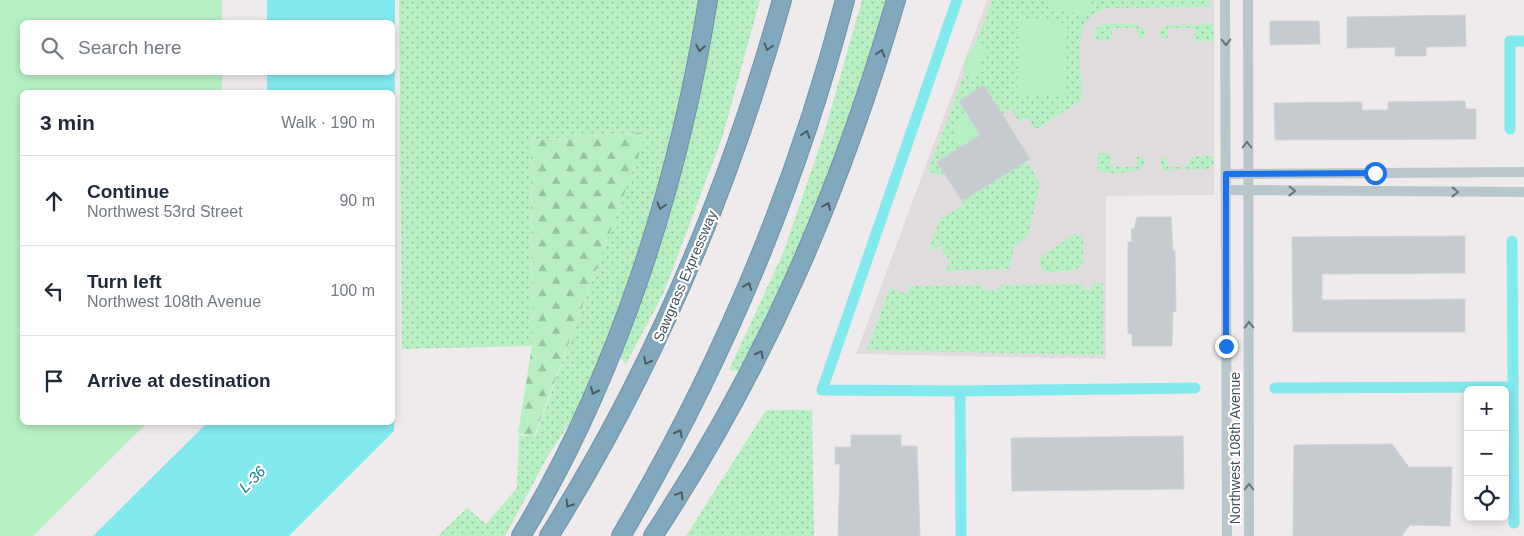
<!DOCTYPE html>
<meta charset="utf-8">
<style>
:root{--surface:#fff;--page:#f6f6f7;--text:#1f2937;--muted:#747a83;--line:#e0e1e3}
body{margin:0;font-family:Helvetica,sans-serif;background:var(--page);color:var(--text)}
.controls{position:absolute;right:15px;bottom:15px;display:grid;overflow:hidden;border-radius:8px;box-shadow:0 2px 8px #0003}
.controls button{width:45px;height:45px;display:grid;place-items:center;padding:0;border:0;border-bottom:1px solid var(--line);background:var(--surface);color:var(--text);font:25px sans-serif}
.stop{position:absolute;width:15px;height:15px;margin:-11px;border:4px solid #1a73e8;border-radius:50%;background:#fff}
.stop.end{background:#1a73e8;border-color:#fff;box-shadow:0 1px 5px #0008}
.list{margin:0;padding:0;list-style:none}
h2{display:flex;justify-content:space-between;align-items:center;height:65px;margin:0;padding:0 20px;font-size:21px}
h2 small{font-size:16px;font-weight:400;color:var(--muted)}
.list li{display:grid;grid-template-columns:32px 1fr auto;gap:15px;align-items:center;box-sizing:border-box;height:90px;padding:0 20px;border-top:1px solid var(--line)}
.list b{display:block;font-size:19px;white-space:nowrap}
.list p{margin:0;font-size:16px;white-space:nowrap;color:var(--muted)}
.list em{font-size:16px;font-style:normal;color:var(--muted)}
.icon{flex:none;width:28px;height:28px;fill:none;stroke:currentColor;stroke-width:2;stroke-linecap:round;stroke-linejoin:round}
.map{position:relative;flex:none;width:1524px;height:536px;overflow:hidden}
.search{position:absolute;background:var(--surface);box-shadow:0 2px 8px #0003;left:20px;top:20px;width:375px;height:55px;display:flex;align-items:center;gap:12px;box-sizing:border-box;padding:0 18px;border-radius:8px;color:var(--muted);font-size:19px}
.panel{position:absolute;background:var(--surface);box-shadow:0 2px 8px #0003;left:20px;top:90px;width:375px;height:335px;border-radius:8px}
.map>svg:first-child{display:block}
.education{fill:#e0dcde}
.grass{fill:url(#grass-dots)}
.forest{fill:url(#forest-firs)}
.park{fill:#b7efc3}
.water{fill:#82e9ee}
.lines{fill:none;stroke-linecap:round;stroke-linejoin:round}
.canal{stroke:#82e9ee;stroke-width:11}
.building{fill:#c5cbcf;stroke:#cfd3d8}
.highway-casing{stroke:#6c93a9;stroke-width:20}
.street{stroke:#b9c6cc;stroke-width:10}
.highway{stroke:#81a8bd;stroke-width:18}
.oneway{stroke:#67767c}
.oneway2{stroke:#4a5c63}
.route{stroke:#1a73e8;stroke-width:6}
.labels{text-anchor:middle;dominant-baseline:central;stroke-width:4.5;stroke-linejoin:round;paint-order:stroke}
.street-label{font-size:14px;fill:#445359;stroke:#fff}
.water-label{font-size:15px;font-style:italic;fill:#0a838a;stroke:#fff}
</style>
<div class="map">
<svg width="1524" height="536" viewBox="0 0 1524 536">
<defs>
<pattern id="grass-dots" width="8" height="8" patternUnits="userSpaceOnUse" patternTransform="scale(1.25)"><rect width="8" height="8" fill="#b7efc3"/><path d="M2 2h.1M6 6h.1" fill="none" stroke="#96c4a1" stroke-width="1.8" stroke-linecap="round"/></pattern>
<pattern id="forest-firs" width="22" height="20" patternUnits="userSpaceOnUse" patternTransform="scale(1.25)"><rect width="22" height="20" fill="#b7efc3"/><path d="M5 1l3.5 6h-7zM16 11l3.5 6h-7z" fill="#96c4a1"/></pattern>
</defs>
<rect width="100%" height="100%" fill="#efebec"/>
<path class="education" d="M987 0H1214V195L1106 196V359L856 354Z"/>
<g class="grass">
<path d="M399 0H701L684 99 660 197 613 330 576 414 549 454 505 536H438L467 508 486 524 517 488 519 435 535 437 646 132 531 140 532 346 402 349Z"/>
<path d="M716 0H760L722 138 664 292 626 364 618 355Z"/>
<path d="M862 0H892L841 156 746 372 729 370 783 253 823 137Z"/>
<path d="M992 0H1209V7L1109 8C1098 11 1089 15 1084 25 1077 37 1082 85 1082 100L1035 130 1028 117 1019 122 1011 109 1002 114 984 86 959 101 967 114C954 122 953 135 962 146L937 162 945 174 941 176 928 171Z"/>
<path d="M1104 24H1136L1145 30V38H1139L1137 28H1112V40H1095V29Z"/>
<path d="M1213 24 1214 41H1195L1194 28H1168V38H1160V31L1166 25Z"/>
<path d="M1098 153H1111V167H1137V157H1145L1144 165C1138 174 1106 176 1098 169Z"/>
<path d="M1195 156H1214V163L1209 169H1170V172L1165 171 1161 165 1160 158H1167L1168 167H1188L1190 159Z"/>
<path d="M1027 161 1040 184 1028 236 1015 246 1009 269 944 271 951 263 939 246 931 251 930 246 940 219 964 205 962 201Z"/>
<path d="M1075 234 1083 237C1083 260 1089 271 1061 271 1054 272 1047 273 1041 270L1039 258Z"/>
<path d="M1093 283H1103V355L867 350 890 288 907 294 910 286 981 285 984 290H996L1001 285 1083 284V290L1093 289Z"/>
<path d="M766 410H812L814 536H686Z"/>
</g>
<path class="forest" d="M647 132 534 437 518 433 532 346 531 140Z"/>
<g class="park">
<path d="M0 0H222V22H22V72L222 73V92H22V422L147 423 33 536H0Z"/>
<path d="M1049 0H1089L1088 12 1083 15 1048 7Z"/>
<path d="M1022 19 1067 23 1063 97 1017 94Z"/>
<path d="M980 45 985 48 978 72 974 75H965C961 65 967 55 973 47Z"/>
<path d="M967 114 980 135 962 146C955 138 954 131 958 121Z"/>
</g>
<path class="water" d="M267 0H395L394 431 289 536H93L207 423 392 422V92H267V73L392 72V22H267Z"/>
<g class="lines">
<g class="canal">
<path d="M957 0 822 390 960 391 961 536"/>
<path d="M1510 129V41H1524"/>
<path d="M1512 241 1514 523"/>
<path d="M1275 388 1513 387"/>
<path d="M960 391 1195 388"/>
</g>
</g>
<g class="building">
<path d="M1465 15 1466 46 1426 47V56H1395V47L1347 48V17Z"/>
<path d="M1270 21H1319L1320 44 1270 45Z"/>
<path d="M984 85 1030 159 962 201 937 162 980 135 959 101Z"/>
<path d="M1465 101 1466 109H1476V139L1275 140 1274 103 1362 102V110H1388V102Z"/>
<path d="M1137 217H1171L1173 251H1175L1176 311 1173 312 1172 346H1132V334L1128 333V242H1132L1131 229H1134Z"/>
<path d="M1465 236V273L1322 274V300L1465 299V332H1293L1292 237Z"/>
<path d="M851 435H901V446H917L920 536H838L840 464H835V447H851Z"/>
<path d="M1183 436 1184 489 1012 491 1011 438Z"/>
<path d="M1392 444 1409 467H1452L1450 526 1410 525 1402 536H1293L1294 445Z"/>
</g>
<g class="lines">
<g class="highway-casing">
<g id="highway">
<path d="M521 536C617 377 679 183 708 0"/>
<path d="M549 536C654 369 729 190 782 0"/>
<path d="M621 536C720 368 796 189 845 0"/>
<path d="M653 536C765 366 839 195 896 0"/>
</g>
</g>
<g class="street">
<path d="M1225 0 1227 536"/>
<path d="M1248 0 1249 536"/>
<path d="M1226 174 1524 172"/>
<path d="M1226 190 1524 192"/>
</g>
<use href="#highway" class="highway"/>
</g>
<defs><path id="oneway-chevron" d="M-2-3.5L2.5 0L-2 3.5" fill="none" stroke-width="1.6" stroke-linecap="round" stroke-linejoin="round" transform="scale(1.25)"/></defs>
<g class="oneway">
<use href="#oneway-chevron" transform="translate(1226 42) rotate(89)"/>
<use href="#oneway-chevron" transform="translate(1247 145) rotate(-90)"/>
<use href="#oneway-chevron" transform="translate(1292 191) rotate(1)"/>
<use href="#oneway-chevron" transform="translate(1455 192) rotate(1)"/>
<use href="#oneway-chevron" transform="translate(1249 325) rotate(-91)"/>
<use href="#oneway-chevron" transform="translate(1249 487) rotate(-90)"/>
</g>
<g class="oneway2">
<use href="#oneway-chevron" transform="translate(768 47) rotate(106)"/>
<use href="#oneway-chevron" transform="translate(700 48) rotate(100)"/>
<use href="#oneway-chevron" transform="translate(881 53) rotate(-73)"/>
<use href="#oneway-chevron" transform="translate(806 134) rotate(-72)"/>
<use href="#oneway-chevron" transform="translate(661 206) rotate(106)"/>
<use href="#oneway-chevron" transform="translate(827 206) rotate(-67)"/>
<use href="#oneway-chevron" transform="translate(748 286) rotate(-67)"/>
<use href="#oneway-chevron" transform="translate(760 354) rotate(-63)"/>
<use href="#oneway-chevron" transform="translate(647 361) rotate(117)"/>
<use href="#oneway-chevron" transform="translate(594 391) rotate(114)"/>
<use href="#oneway-chevron" transform="translate(679 433) rotate(-63)"/>
<use href="#oneway-chevron" transform="translate(680 495) rotate(-58)"/>
<use href="#oneway-chevron" transform="translate(569 504) rotate(122)"/>
</g>
<g class="lines">
<path class="route" d="M1226 346V174L1375 173"/>
</g>
<g class="labels">
<g class="street-label">
<text transform="translate(685 276) rotate(-67)">Sawgrass Expressway</text>
<text transform="translate(1235 448) rotate(-90)">Northwest 108th Avenue</text>
</g>
<g class="water-label">
<text transform="translate(252 479) rotate(-45)">L-36</text>
</g>
</g>
</svg>
<div class="controls">
<button>+</button>
<button>−</button>
<button><svg class="icon" aria-label="locate" viewBox="0 0 24 24"><circle cx="12" cy="12" r="6"/><path d="M12 2v4M12 18v4M2 12h4M18 12h4"/></svg></button>
</div>
<div class="stop" style="left:1375px;top:173px"></div>
<div class="stop end" style="left:1226px;top:346px"></div>
<div class="search"><svg class="icon" aria-label="search" viewBox="0 0 24 24"><circle cx="10" cy="10" r="6"/><path d="M15 15l6 6"/></svg>Search here</div>
<section class="panel">
<h2>3 min<small>Walk · 190 m</small></h2>
<ul class="list">
<li><svg class="icon" aria-label="ahead" viewBox="0 0 24 24"><path d="M12 20V5M6 11l6-6 6 6"/></svg><div><b>Continue</b><p>Northwest 53rd Street</p></div><em>90 m</em></li>
<li><svg class="icon" aria-label="left" viewBox="0 0 24 24"><path d="M17 20v-9H6M10 6l-5 5 5 5"/></svg><div><b>Turn left</b><p>Northwest 108th Avenue</p></div><em>100 m</em></li>
<li><svg class="icon" aria-label="arrive" viewBox="0 0 24 24"><path d="M6 21V4h12l-3 4 3 4H6"/></svg><div><b>Arrive at destination</b></div></li>
</ul>
</section>
</div>
